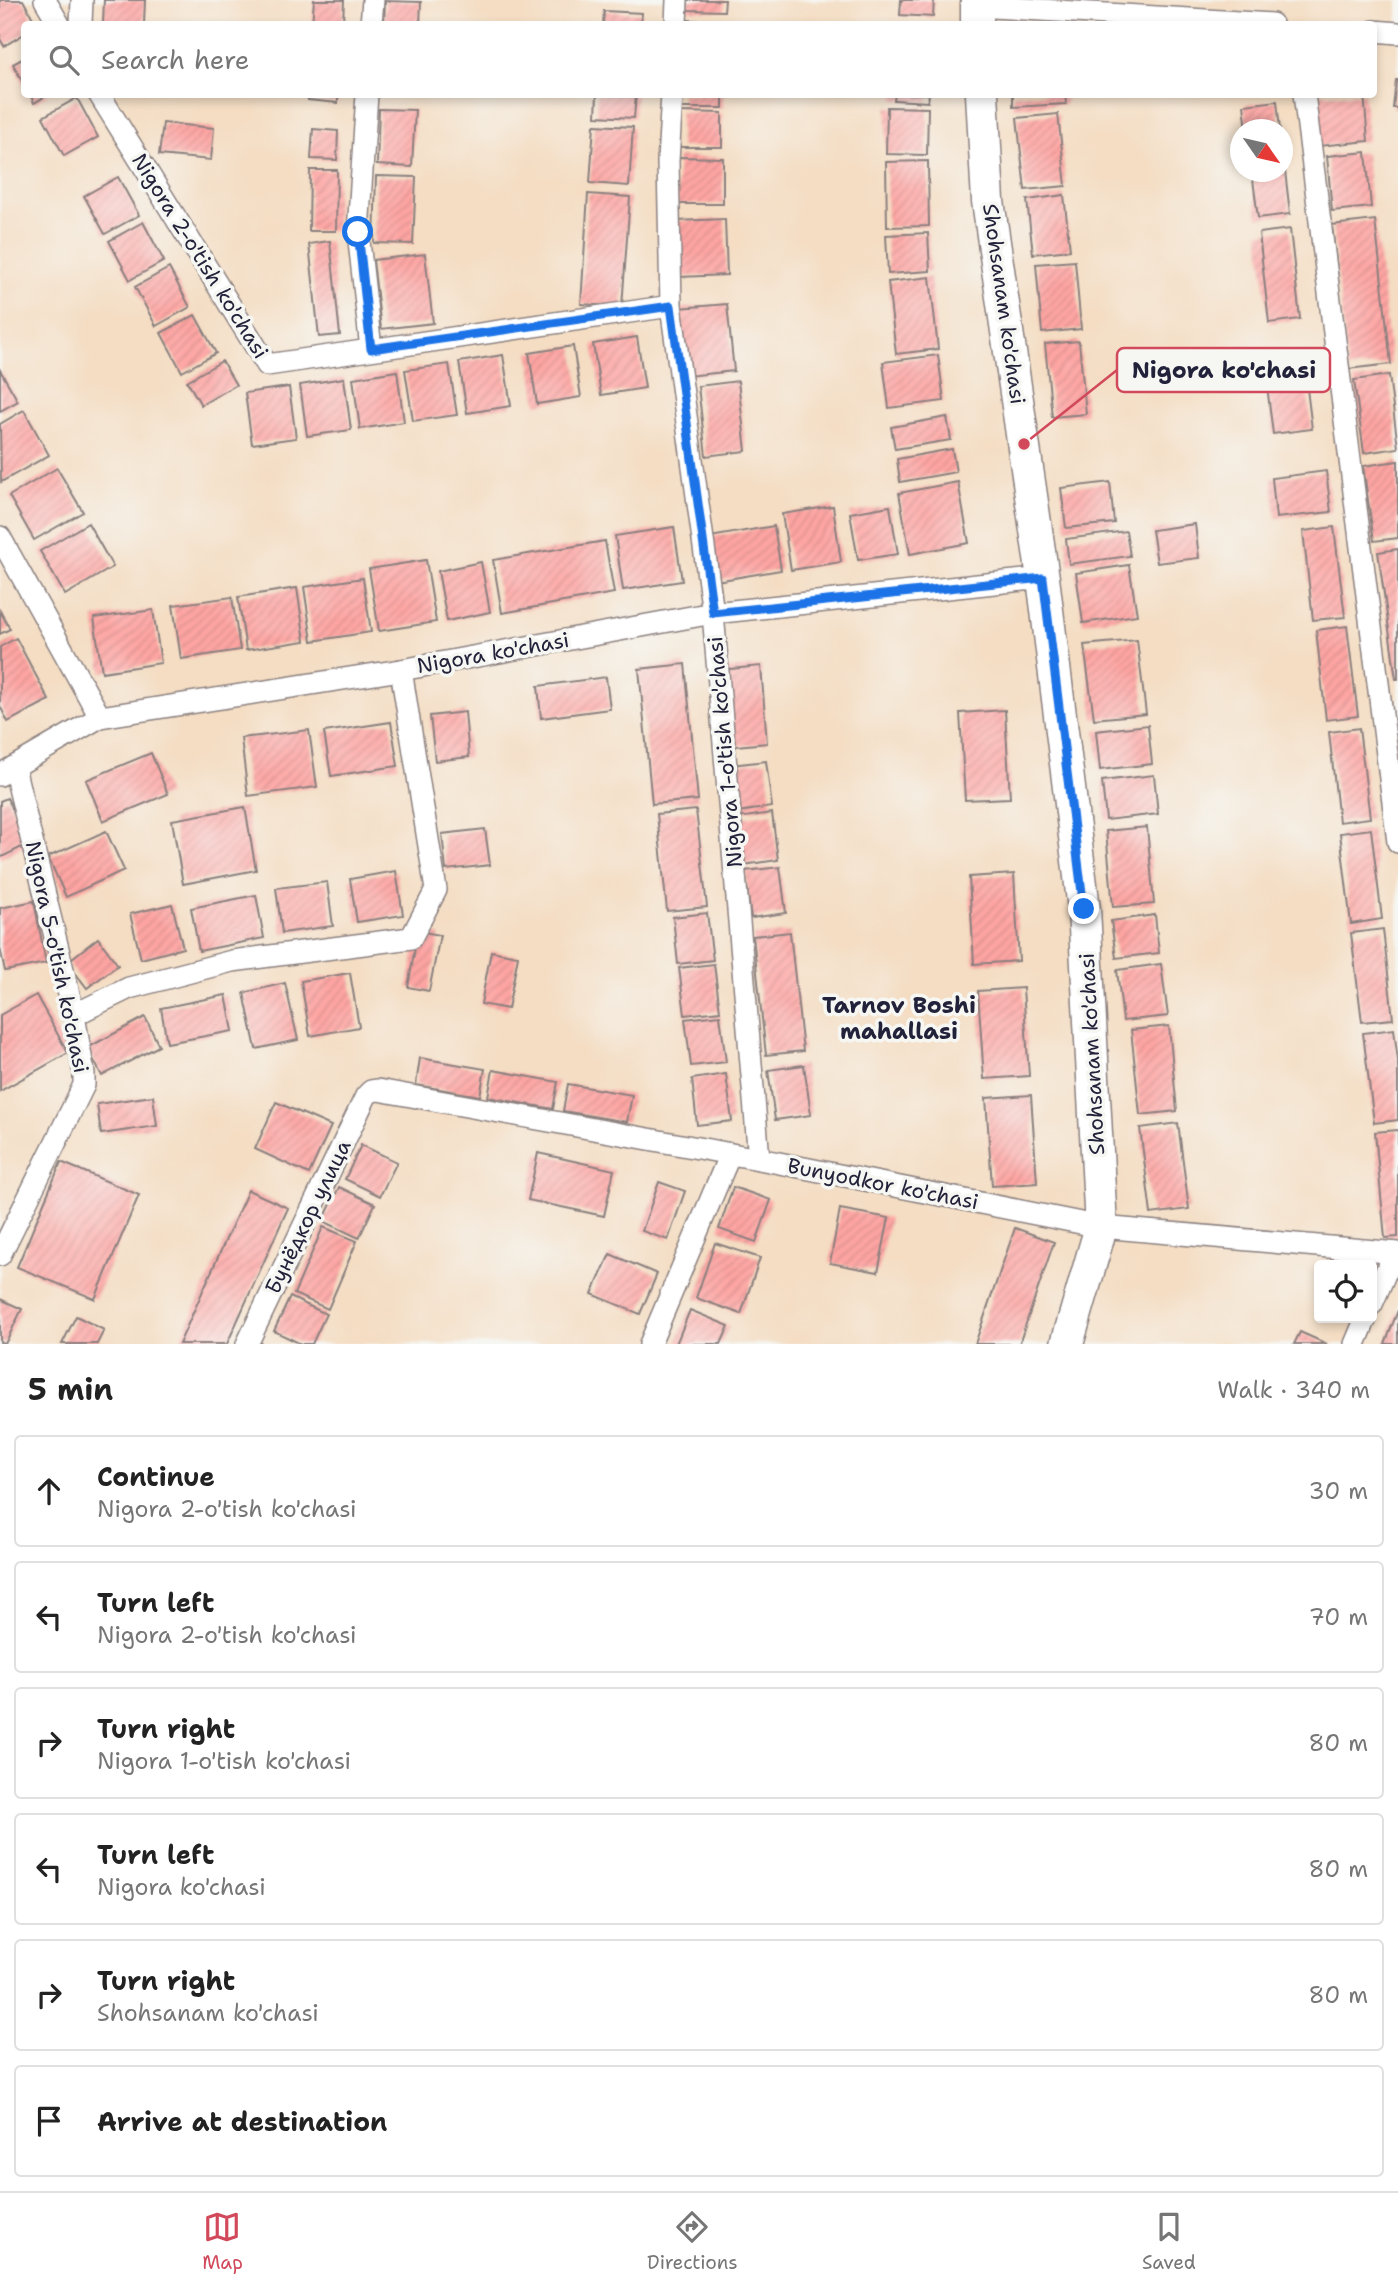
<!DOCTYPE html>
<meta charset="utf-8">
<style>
:root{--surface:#fff;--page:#f6f6f6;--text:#222;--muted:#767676;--line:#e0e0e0;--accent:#d1495b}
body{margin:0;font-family:"Shantell Sans",sans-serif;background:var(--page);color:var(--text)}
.controls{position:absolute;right:21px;bottom:21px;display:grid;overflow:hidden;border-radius:7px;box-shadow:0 4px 10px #0003}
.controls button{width:63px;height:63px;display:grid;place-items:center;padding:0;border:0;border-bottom:2px solid var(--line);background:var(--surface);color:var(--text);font:35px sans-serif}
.compass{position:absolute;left:1230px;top:119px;width:63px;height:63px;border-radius:50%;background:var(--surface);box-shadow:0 4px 10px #0003;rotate:124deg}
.stop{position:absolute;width:21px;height:21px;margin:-16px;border:5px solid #1a73e8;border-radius:50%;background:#fff}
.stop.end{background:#1a73e8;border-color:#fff;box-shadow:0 2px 7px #0008}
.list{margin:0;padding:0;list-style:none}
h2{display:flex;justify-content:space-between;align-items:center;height:91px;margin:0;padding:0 28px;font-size:30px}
h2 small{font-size:23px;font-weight:400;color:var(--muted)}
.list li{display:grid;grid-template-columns:46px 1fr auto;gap:21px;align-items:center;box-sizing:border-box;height:112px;margin:0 14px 14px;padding:0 14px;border:2px solid var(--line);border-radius:7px}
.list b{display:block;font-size:26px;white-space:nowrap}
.list p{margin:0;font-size:23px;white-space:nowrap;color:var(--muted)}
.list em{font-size:23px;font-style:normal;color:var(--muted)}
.icon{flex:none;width:38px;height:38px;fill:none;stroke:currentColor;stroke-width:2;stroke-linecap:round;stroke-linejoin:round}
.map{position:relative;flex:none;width:1398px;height:1344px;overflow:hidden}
.search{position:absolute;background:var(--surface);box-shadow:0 4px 10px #0003;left:21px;right:21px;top:21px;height:77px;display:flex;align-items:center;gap:18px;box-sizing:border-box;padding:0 24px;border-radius:7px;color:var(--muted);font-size:26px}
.sheet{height:847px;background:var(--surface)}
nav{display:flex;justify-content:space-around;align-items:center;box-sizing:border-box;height:98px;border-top:2px solid var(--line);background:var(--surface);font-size:19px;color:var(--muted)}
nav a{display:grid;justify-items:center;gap:4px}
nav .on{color:var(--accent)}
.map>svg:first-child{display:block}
.building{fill:url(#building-hatch)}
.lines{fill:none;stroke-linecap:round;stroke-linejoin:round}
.street-casing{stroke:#8b807f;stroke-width:24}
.secondary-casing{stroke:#8b807f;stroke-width:35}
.street{stroke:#fff;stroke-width:21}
.secondary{stroke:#fff;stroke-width:32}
.route{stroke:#1a73e8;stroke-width:9}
.labels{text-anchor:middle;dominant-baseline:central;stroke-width:7;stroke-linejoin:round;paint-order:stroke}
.street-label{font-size:21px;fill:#22223b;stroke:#f6f6f2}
.neighbourhood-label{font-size:23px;font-weight:bold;fill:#22223b;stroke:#f6f6f2}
.leader{fill:none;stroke:#d1495b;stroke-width:2.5}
.callout-dot{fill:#d1495b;stroke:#f6f6f2;stroke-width:2.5}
.callout{fill:#f6f6f2;stroke:#d1495b;stroke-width:2.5}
.callout-label{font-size:23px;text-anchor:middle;font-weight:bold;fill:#22223b}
</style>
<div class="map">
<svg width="1398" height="1344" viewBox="0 0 1398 1344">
<defs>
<pattern id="building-hatch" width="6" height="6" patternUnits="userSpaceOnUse" patternTransform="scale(1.75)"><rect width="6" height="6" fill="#fea5a3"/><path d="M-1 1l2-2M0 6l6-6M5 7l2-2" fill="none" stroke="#d98e8d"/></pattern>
</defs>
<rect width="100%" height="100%" fill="#f6f6f2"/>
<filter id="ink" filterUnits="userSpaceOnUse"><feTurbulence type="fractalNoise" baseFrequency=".0143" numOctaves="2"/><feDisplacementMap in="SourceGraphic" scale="14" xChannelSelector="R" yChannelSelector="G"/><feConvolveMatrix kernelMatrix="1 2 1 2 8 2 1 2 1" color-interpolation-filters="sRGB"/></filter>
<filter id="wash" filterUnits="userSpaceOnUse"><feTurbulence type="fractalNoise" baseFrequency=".00686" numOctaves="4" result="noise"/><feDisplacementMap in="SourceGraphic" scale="28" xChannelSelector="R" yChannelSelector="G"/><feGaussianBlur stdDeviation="1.57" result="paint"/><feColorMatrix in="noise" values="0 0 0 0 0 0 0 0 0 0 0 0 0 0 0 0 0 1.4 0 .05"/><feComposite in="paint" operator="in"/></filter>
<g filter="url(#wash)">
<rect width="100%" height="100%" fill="#f4ddc3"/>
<g id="blocks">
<g class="building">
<path d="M0 0H23L36 24H24V34L4 46 0 39Z"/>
<path d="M104 0H145L144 24H103Z"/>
<path d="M314 0H344L343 24H312Z"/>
<path d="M688 0H725L724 11 687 10Z"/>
<path d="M901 0H934L933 17 900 15Z"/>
<path d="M385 1 421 2 420 24H384Z"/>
<path d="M604 11 642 13 641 24H603Z"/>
<path d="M689 20 725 22V24H688Z"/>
<path d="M24 58V85L13 64Z"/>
<path d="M1396 80H1398V108H1393Z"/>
<path d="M30 94H49L34 103Z"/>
<path d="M308 94H338V103L308 100Z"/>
<path d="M597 94H636L634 118 596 116Z"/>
<rect x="682" y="94" width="41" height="14"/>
<path d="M895 94H929L928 102 894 100Z"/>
<path d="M1013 94H1065L1066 104 1013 107Z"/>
<path d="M1314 94H1364L1368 141 1319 146Z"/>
<path d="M77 98 98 137 64 156 43 117Z"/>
<path d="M1277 101 1280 130H1247L1244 105Z"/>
<path d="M887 107 928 108 927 155 886 154Z"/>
<path d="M379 109 415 110 412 167 377 165Z"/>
<path d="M680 112 722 113V147H680Z"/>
<path d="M1058 114 1066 186 1025 190 1017 118Z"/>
<path d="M163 123 214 128 211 160 159 155Z"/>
<path d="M594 125 633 127 629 186 590 183Z"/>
<path d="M313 129 338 131 337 160 311 159Z"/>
<path d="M1366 152 1371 207 1332 211 1327 156Z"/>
<path d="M677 157 723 158V204H677Z"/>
<path d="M928 161 929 226 887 227 886 162Z"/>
<path d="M1284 162 1290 214 1258 218 1252 172H1282Z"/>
<path d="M310 170H337L336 231H309Z"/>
<path d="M376 176 416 177 413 244 374 243Z"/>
<path d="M118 177 139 215 105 234 84 196Z"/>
<path d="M588 194 630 197 622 307 581 304Z"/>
<path d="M1064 195 1070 250 1033 254 1027 200Z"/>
<path d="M725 219 727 275 679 277 676 221Z"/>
<path d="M1375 220 1391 364 1348 369 1332 225Z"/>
<path d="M143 222 164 261 130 280 109 241Z"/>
<path d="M1290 229 1300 319 1269 323 1259 233Z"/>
<path d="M928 233 930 271 888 274 886 235Z"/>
<path d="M330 241 340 335 319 337 309 244Z"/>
<path d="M425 254 433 323 381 329 373 260Z"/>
<path d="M1075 261 1081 329 1042 333 1036 264Z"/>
<path d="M169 268 190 307 156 326 135 287Z"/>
<path d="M930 277 938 349 896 354 888 282Z"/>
<path d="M727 304 734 371 687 376 679 308Z"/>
<path d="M195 315 216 353 182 372 161 333Z"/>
<path d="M637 337 645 388 601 395 593 344Z"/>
<path d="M1079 341 1086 414 1052 417 1045 344Z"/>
<path d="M573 346 581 397 537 404 529 353Z"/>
<path d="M503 355 511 406 467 413 459 362Z"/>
<path d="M938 355 944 401 889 408 883 362Z"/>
<path d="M222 361 236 385 201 405 187 381Z"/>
<path d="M449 364 457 415 413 421 405 370Z"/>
<path d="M0 370 18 401 0 411Z"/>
<path d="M397 371 404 422 360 429 353 378Z"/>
<path d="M1389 375 1398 448 1364 453 1354 380Z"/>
<path d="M344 378 351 430 307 436 300 385Z"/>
<path d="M738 381 746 451 706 456 698 386Z"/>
<path d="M1306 381 1312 429 1273 434 1267 386Z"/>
<path d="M289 387 296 438 252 444 245 393Z"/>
<path d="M24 410 49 455 1 482 0 424Z"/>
<path d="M947 417 951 440 895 449 891 427Z"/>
<path d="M952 449 956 472 900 482 897 459Z"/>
<path d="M1398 461V538L1374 541 1363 466Z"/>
<path d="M57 468 83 512 34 540 9 496Z"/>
<path d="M1326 471 1331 512 1276 518 1272 478Z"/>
<path d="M958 482 969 543 910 554 899 493Z"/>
<path d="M1110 482 1114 523 1066 528 1061 488Z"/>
<path d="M833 506 841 562 791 570 782 514Z"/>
<path d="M890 506 898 554 858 560 850 513Z"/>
<path d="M88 523 113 567 65 595 40 551Z"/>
<path d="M1195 524 1199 558 1157 563 1152 530Z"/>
<path d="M774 526 781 570 716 581 710 537Z"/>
<path d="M674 527 682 581 623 590 615 536Z"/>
<path d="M1334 527 1345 617 1313 620 1303 531Z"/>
<path d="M1126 531 1130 556 1069 564 1066 539Z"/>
<path d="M605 541 614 593 502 613 493 560Z"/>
<path d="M1398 549V679H1396L1378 552Z"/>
<path d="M426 560 436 622 379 631 369 569Z"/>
<path d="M481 562 490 612 447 621 438 571Z"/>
<path d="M1129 565 1137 615 1083 623 1076 573Z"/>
<path d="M363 578 371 632 312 641 304 587Z"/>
<path d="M297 588 305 641 246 650 238 597Z"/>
<path d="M232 597 240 650 181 659 173 605Z"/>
<path d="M153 610 161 663 102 672 94 618Z"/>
<path d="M0 611 10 629 0 634Z"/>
<path d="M1347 626 1358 716 1326 720 1316 630Z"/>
<path d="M16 638 49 700 8 722 0 706V647Z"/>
<path d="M1137 640 1146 714 1094 719 1084 645Z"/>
<path d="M685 664 698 800 652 804 639 669Z"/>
<path d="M761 666 767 743 726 747 720 670Z"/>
<path d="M606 677 610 709 541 718 538 686Z"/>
<path d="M1005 710 1010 798 965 800 960 713Z"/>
<path d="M465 712 469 757 435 761 430 716Z"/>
<path d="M391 722 398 766 331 776 324 732Z"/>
<path d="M1148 725 1152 764 1100 770 1096 731Z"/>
<path d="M1359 728 1370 818 1339 822 1329 732Z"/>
<path d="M309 730 317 787 248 796 241 738Z"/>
<path d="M151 753 168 794 103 821 86 780Z"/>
<path d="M766 761 772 807 737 812 731 765Z"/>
<path d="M1154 775 1158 814 1106 820 1102 781Z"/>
<path d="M7 798 30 843 0 858V801Z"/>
<path d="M245 807 256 870 183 884 172 820Z"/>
<path d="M696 810 707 907 667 911 657 814Z"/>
<path d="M772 813 778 860 743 865 738 818Z"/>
<path d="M1147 827 1154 904 1113 907 1106 831Z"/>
<path d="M485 829 490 865 446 870 442 834Z"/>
<path d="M1371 829 1382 919 1351 924 1340 833Z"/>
<path d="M106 831 124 870 66 897 48 857Z"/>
<path d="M780 867 786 913 751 918 745 871Z"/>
<path d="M396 871 403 915 357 922 350 879Z"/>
<path d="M1014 874 1019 961 974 964 969 877Z"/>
<path d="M327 882 333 926 282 933 276 888Z"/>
<path d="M256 895 264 938 199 951 191 908Z"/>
<path d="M34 901 46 963 5 971 0 948V908Z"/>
<path d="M172 904 183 948 141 959 130 914Z"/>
<path d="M707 913 713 960 678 964 673 917Z"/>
<path d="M1155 915 1159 953 1116 958 1111 921Z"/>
<path d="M1383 929 1393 1019 1362 1022 1351 933Z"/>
<path d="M418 931 440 935 429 991 408 987Z"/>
<path d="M790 932 803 1051 766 1055 753 936Z"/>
<path d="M98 938 118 965 87 988 67 962Z"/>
<path d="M491 951 518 956 508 1009 481 1004Z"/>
<path d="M714 964 720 1011 685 1015 679 968Z"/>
<path d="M1161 964 1168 1016 1123 1021 1117 970Z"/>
<path d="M350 973 359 1027 310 1036 301 981Z"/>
<path d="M285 983 298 1040 256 1049 244 993Z"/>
<path d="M1023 988 1029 1076 984 1079 978 991Z"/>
<path d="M36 995 68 1053 0 1091V1015Z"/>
<path d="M226 995 233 1031 167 1043 161 1008Z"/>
<path d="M720 1015 726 1062 691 1066 685 1019Z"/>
<path d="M145 1017 159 1046 102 1076 87 1048Z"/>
<path d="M1169 1026 1177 1111 1140 1115 1131 1030Z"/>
<path d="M1394 1029 1398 1061V1120L1374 1123 1363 1033Z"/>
<path d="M420 1058 485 1069 480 1096 416 1085Z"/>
<path d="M804 1065 811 1115 775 1120 768 1070Z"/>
<path d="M493 1070 558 1082 553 1109 488 1097Z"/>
<path d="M726 1074 732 1121 697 1125 692 1079Z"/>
<path d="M568 1084 632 1095 627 1122 563 1111Z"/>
<path d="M1031 1095 1037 1183 992 1186 986 1098Z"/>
<path d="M153 1096 157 1126 101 1134 97 1104Z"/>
<path d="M276 1102 331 1126 309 1174 255 1149Z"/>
<path d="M1178 1123 1189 1209 1151 1214 1140 1128Z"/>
<path d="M1398 1130V1237L1385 1238 1375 1132Z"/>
<path d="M361 1145 397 1162 380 1196 345 1179Z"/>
<path d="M538 1153 614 1170 604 1216 528 1200Z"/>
<path d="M61 1162 139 1195 95 1299 17 1267Z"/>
<path d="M659 1182 685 1191 668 1240 642 1231Z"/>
<path d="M339 1187 375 1204 359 1238 323 1221Z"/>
<path d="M733 1187 771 1200 756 1242 719 1229Z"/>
<path d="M248 1190 288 1208 227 1344H179Z"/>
<path d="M840 1209 889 1218 878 1272 830 1263Z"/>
<path d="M323 1227 357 1241 328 1309 294 1294Z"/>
<path d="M1015 1228 1054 1242 1019 1344H975Z"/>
<path d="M715 1243 760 1258 741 1314 696 1298Z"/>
<path d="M610 1254 657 1274 640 1314 592 1294Z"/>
<path d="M290 1297 326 1314 312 1344H301L274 1331Z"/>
<path d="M0 1299 22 1309 5 1344 0 1342Z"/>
<path d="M690 1310 729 1326 721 1344H676Z"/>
<path d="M1398 1310V1344H1385Z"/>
<path d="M76 1316 104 1330 97 1344H62Z"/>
<path d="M1300 1332 1327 1344H1294Z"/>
</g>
</g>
</g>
<g filter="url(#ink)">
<use href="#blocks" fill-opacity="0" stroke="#8b807f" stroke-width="2"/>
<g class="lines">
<g class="street-casing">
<g id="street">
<path d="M45 0 59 24"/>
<path d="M976 6 1272 24"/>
<path d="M81 24 82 0"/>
<path d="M371 24 373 0"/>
<path d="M676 24 677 0"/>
<path d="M1374 31 1398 33"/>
<path d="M99 94 267 365 671 306"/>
<path d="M367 94 358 232 371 349"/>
<path d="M672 94 668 161 671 306 713 613 759 1159"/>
<path d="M1304 94 1398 842"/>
<path d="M0 537 100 717"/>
<path d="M0 775 100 717 401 670 713 613 1043 578"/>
<path d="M74 1015 129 988 232 961 411 938 436 890 401 670"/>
<path d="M0 1255 84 1085V1074L74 1015 14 767"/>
<path d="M1372 1304 1394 1253"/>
<path d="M247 1344 366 1096 371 1091 378 1090 759 1159 1101 1227 1398 1253"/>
<path d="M650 1344 730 1154"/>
<path d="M1355 1344 1366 1318"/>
</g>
</g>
<g class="secondary-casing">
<g id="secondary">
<path d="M977 0V24"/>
<path d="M982 94 988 201 1043 578 1084 909 1101 1227 1067 1344"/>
</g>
</g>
<use href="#street" class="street"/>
<use href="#secondary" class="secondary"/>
</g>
</g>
<g class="lines" filter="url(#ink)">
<path class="route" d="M358 232 371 349 671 306 713 613 1043 578 1084 909"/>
</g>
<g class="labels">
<g class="street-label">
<text transform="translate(200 256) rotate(58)">Nigora 2-o'tish ko'chasi</text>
<text transform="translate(1004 304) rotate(82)">Shohsanam ko'chasi</text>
<text transform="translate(493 653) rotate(-10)">Nigora ko'chasi</text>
<text transform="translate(725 752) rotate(-95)">Nigora 1-o'tish ko'chasi</text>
<text transform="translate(57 957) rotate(78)">Nigora 5-o'tish ko'chasi</text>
<text transform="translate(1092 1054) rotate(-93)">Shohsanam ko'chasi</text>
<text transform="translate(883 1184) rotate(11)">Bunyodkor ko'chasi</text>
<text transform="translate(308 1217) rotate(-64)">Бунёдкор улица</text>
</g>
<g class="neighbourhood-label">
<text x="899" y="1005">Tarnov Boshi<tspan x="899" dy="26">mahallasi</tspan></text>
</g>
</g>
<path class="leader" d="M1024 444L1117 370"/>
<circle class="callout-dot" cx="1024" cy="444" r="7"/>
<rect class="callout" x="1117" y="348" width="213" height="44" rx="7"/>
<g class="callout-label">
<text x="1224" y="378">Nigora ko'chasi</text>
</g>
</svg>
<div class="controls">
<button><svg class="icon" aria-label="locate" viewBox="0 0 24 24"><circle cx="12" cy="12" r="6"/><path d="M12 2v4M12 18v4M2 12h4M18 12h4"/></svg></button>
</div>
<svg class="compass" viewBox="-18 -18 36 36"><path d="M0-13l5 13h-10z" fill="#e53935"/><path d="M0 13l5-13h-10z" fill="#767676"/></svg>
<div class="stop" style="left:358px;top:232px"></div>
<div class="stop end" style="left:1084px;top:909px"></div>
<div class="search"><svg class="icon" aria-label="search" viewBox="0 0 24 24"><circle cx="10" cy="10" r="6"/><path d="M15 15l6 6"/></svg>Search here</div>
</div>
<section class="sheet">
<h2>5 min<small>Walk · 340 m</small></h2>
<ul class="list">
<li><svg class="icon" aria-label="ahead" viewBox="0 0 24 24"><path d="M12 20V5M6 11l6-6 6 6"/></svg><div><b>Continue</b><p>Nigora 2-o'tish ko'chasi</p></div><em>30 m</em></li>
<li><svg class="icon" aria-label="left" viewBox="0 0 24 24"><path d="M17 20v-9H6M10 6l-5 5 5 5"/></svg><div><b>Turn left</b><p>Nigora 2-o'tish ko'chasi</p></div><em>70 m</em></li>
<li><svg class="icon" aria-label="right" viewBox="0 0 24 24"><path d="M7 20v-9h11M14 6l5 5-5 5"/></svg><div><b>Turn right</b><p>Nigora 1-o'tish ko'chasi</p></div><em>80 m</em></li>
<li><svg class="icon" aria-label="left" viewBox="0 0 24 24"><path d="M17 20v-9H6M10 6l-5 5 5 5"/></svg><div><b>Turn left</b><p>Nigora ko'chasi</p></div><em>80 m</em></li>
<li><svg class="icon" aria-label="right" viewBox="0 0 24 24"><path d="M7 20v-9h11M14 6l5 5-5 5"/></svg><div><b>Turn right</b><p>Shohsanam ko'chasi</p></div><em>80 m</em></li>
<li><svg class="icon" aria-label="arrive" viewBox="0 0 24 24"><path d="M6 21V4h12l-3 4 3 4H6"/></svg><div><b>Arrive at destination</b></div></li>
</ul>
</section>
<nav>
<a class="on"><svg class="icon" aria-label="map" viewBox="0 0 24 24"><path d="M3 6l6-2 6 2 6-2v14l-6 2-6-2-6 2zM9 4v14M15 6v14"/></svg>Map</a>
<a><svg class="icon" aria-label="directions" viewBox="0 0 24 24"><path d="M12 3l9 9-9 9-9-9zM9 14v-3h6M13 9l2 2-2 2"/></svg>Directions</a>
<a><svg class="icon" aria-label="saved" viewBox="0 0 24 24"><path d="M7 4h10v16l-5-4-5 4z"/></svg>Saved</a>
</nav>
